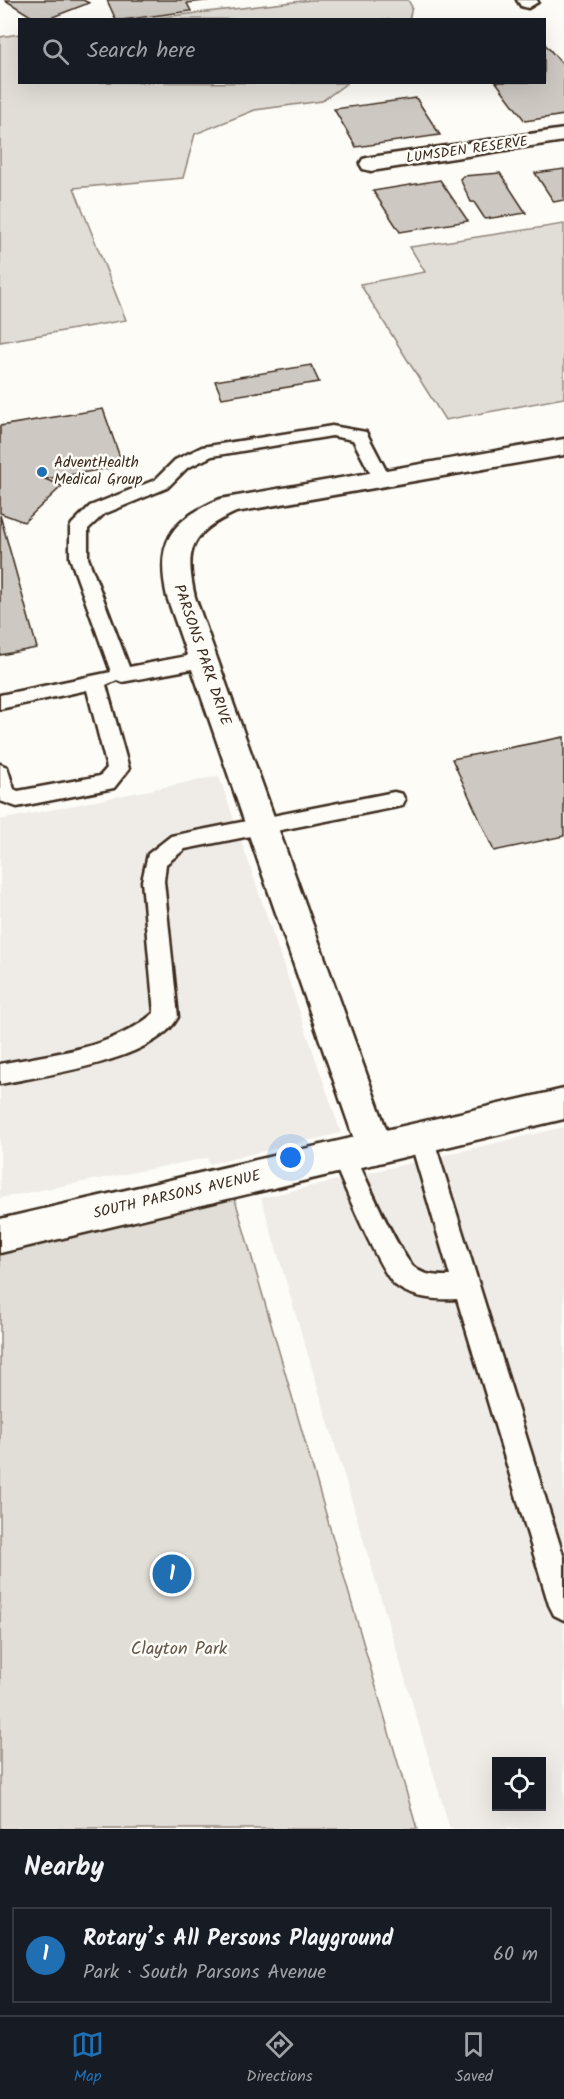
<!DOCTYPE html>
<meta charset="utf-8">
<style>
:root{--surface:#171b24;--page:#20242c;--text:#f1f3f6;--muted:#9ea1a6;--line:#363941;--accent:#1f6fb2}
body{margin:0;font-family:Kalam,sans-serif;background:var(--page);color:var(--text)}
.controls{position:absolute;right:18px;bottom:18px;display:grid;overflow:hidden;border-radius:0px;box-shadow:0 6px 24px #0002}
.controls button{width:54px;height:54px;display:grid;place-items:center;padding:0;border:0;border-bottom:2px solid var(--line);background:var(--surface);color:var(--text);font:30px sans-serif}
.you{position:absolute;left:291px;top:1158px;width:21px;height:21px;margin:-15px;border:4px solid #fff;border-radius:50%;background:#1a73e8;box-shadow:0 0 0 9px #1a73e833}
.badge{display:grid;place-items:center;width:39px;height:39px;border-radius:50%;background:var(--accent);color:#fff;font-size:20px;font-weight:700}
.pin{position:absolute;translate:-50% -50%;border:3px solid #fff;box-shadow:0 2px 6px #0006}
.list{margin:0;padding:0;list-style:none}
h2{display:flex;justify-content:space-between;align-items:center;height:78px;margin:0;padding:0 24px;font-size:26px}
h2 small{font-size:20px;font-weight:400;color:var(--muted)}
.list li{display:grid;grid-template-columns:39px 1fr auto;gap:18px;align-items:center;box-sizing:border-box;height:96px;margin:0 12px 12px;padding:0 12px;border:2px solid var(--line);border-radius:0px}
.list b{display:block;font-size:22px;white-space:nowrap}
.list p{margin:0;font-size:20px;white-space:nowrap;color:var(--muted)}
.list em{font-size:20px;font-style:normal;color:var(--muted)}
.icon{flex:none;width:33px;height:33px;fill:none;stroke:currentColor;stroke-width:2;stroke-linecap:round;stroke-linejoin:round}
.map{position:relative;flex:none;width:564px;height:1829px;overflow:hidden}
.search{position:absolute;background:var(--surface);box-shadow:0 6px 24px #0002;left:18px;right:18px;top:18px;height:66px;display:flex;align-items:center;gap:15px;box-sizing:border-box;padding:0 21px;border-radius:0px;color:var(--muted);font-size:22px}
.sheet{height:186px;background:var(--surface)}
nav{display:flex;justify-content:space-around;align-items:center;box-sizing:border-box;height:84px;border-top:2px solid var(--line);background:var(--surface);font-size:16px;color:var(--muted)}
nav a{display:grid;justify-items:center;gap:3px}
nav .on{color:var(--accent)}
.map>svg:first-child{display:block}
.built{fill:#efece7;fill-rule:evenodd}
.green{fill:#e1ded7;stroke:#8e847a;stroke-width:1.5}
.building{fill:#cdc8c2;stroke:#3b2a1e;stroke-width:1.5}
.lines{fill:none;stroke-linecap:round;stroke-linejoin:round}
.service-casing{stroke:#3b2a1e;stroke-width:5}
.minor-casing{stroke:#3b2a1e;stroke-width:5}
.tertiary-casing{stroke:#3b2a1e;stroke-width:5}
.service{fill:#fdfcf7;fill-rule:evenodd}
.minor{fill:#fdfcf7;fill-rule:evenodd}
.tertiary{fill:#fdfcf7;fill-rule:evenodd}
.poi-dot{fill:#1f6fb2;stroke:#fdfcf7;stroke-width:2}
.labels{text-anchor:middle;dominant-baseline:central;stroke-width:5;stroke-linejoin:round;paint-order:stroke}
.far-street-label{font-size:14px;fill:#3b2a1e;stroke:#fdfcf7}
.poi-label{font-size:15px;fill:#3b2a1e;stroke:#fdfcf7;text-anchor:start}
.street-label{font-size:15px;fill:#3b2a1e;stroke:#fdfcf7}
.near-park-label{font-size:18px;fill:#64574c;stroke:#fdfcf7}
</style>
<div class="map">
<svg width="564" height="1829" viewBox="0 0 564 1829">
<rect width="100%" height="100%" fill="#fdfcf7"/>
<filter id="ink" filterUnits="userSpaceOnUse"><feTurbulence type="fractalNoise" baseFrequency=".0167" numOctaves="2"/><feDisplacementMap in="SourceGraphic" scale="12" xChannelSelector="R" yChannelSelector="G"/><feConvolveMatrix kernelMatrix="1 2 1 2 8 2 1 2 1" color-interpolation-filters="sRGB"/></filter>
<g filter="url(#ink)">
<g class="built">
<path d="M219 776 341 1133 209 1164 207 1158 0 1198V820Z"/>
<path d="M564 1127V1829H450L261 1198ZM496 1762H542V1806H496Z"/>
</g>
<g class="green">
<path d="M311 0H408L412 7 409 20 146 19Z"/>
<path d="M19 34 20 82 347 83 322 101 255 110 195 134 183 178 74 188 126 320 0 342V37Z"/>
<path d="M564 224V398L445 420 360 284 425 272 410 247Z"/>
<path d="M230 1182 417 1829H0V1236Z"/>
</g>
<g class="building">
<path d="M5 0H83L89 3 45 20H37Z"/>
<path d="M107 0H213L187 3 191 11 122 20H116Z"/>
<path d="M544 43 564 66V115L525 121 496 82H544Z"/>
<path d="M416 98 440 135 356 147 334 109Z"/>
<path d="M564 169V200L554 202 535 173Z"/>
<path d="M500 173 526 213 485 219 474 202H471L460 179 463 176Z"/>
<path d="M440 180 468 221 400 232 373 191Z"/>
<path d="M311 365 319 382 222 398 215 381Z"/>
<path d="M103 409 123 466 45 479 62 486 24 522 0 513V426Z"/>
<path d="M0 515 37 648 0 655Z"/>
<path d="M564 737V836L494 851 452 759Z"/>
</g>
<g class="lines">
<g class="service-casing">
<g id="service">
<path d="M332 426 366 432 390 478 387 482H375L353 440 332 436 212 456 187 468 167 488 104 514 88 529V558L129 667 203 653 210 655 213 660 210 665 203 667 122 682 117 680 106 685 129 769 114 788 17 807 0 801V764L7 767 14 789 18 791 100 776 107 768 87 690 0 709V695L111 672 70 558V528L72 524 90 506 155 480 175 460 202 447Z"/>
<path d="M394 792 402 794 405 800 402 806 185 849 166 864 164 881 178 1017C155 1061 45 1075 0 1084V1064C53 1053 111 1050 154 1013L142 881 148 854 171 836Z"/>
<path d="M421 1126 430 1130 433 1137 564 1558V1620L554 1615 549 1605 457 1299C436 1300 413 1299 395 1285 379 1271 342 1180 331 1156L334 1148 343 1145 352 1148C362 1170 400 1257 415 1268 425 1276 437 1276 450 1276L409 1137 412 1130Z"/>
</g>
</g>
<g class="minor-casing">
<g id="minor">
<path d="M517 0H537L538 2 528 8 521 6Z"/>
<path d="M564 129V141L371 171 363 169 360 164 363 159 371 157Z"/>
<path d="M564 439V455L236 512C191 533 184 548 195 597L393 1148 388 1159 375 1164 362 1159 357 1148 167 597C155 542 170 521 220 499Z"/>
</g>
</g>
<g class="tertiary-casing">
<path id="tertiary" d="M564 1089V1119L0 1253V1219Z"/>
</g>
<use href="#service" class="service"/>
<use href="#minor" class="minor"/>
<use href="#tertiary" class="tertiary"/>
</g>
</g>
<circle class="poi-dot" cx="42" cy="472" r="6"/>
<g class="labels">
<g class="far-street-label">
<text transform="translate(467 150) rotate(-8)">LUMSDEN RESERVE</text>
</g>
<g class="poi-label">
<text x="54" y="463">AdventHealth<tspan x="54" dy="17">Medical Group</tspan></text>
</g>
<g class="street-label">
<text transform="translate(202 655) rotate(71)">PARSONS PARK DRIVE</text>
<text transform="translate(177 1195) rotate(-13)">SOUTH PARSONS AVENUE</text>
</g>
<g class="near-park-label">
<text x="179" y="1649">Clayton Park</text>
</g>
</g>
</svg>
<div class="controls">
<button><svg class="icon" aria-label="locate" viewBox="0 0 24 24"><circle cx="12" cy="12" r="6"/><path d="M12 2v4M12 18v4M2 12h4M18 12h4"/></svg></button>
</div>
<div class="you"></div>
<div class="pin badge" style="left:172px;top:1574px">1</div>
<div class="search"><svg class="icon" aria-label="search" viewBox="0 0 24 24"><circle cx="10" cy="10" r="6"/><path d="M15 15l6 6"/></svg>Search here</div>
</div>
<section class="sheet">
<h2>Nearby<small></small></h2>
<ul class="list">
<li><span class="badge">1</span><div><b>Rotary’s All Persons Playground</b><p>Park · South Parsons Avenue</p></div><em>60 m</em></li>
</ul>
</section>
<nav>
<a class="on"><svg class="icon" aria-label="map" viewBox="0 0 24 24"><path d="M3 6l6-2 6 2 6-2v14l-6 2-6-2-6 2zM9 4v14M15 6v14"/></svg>Map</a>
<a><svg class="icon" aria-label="directions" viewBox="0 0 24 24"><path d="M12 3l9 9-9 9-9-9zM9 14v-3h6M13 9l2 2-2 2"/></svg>Directions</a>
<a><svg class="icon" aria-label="saved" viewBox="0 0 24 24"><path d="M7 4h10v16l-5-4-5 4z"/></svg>Saved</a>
</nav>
